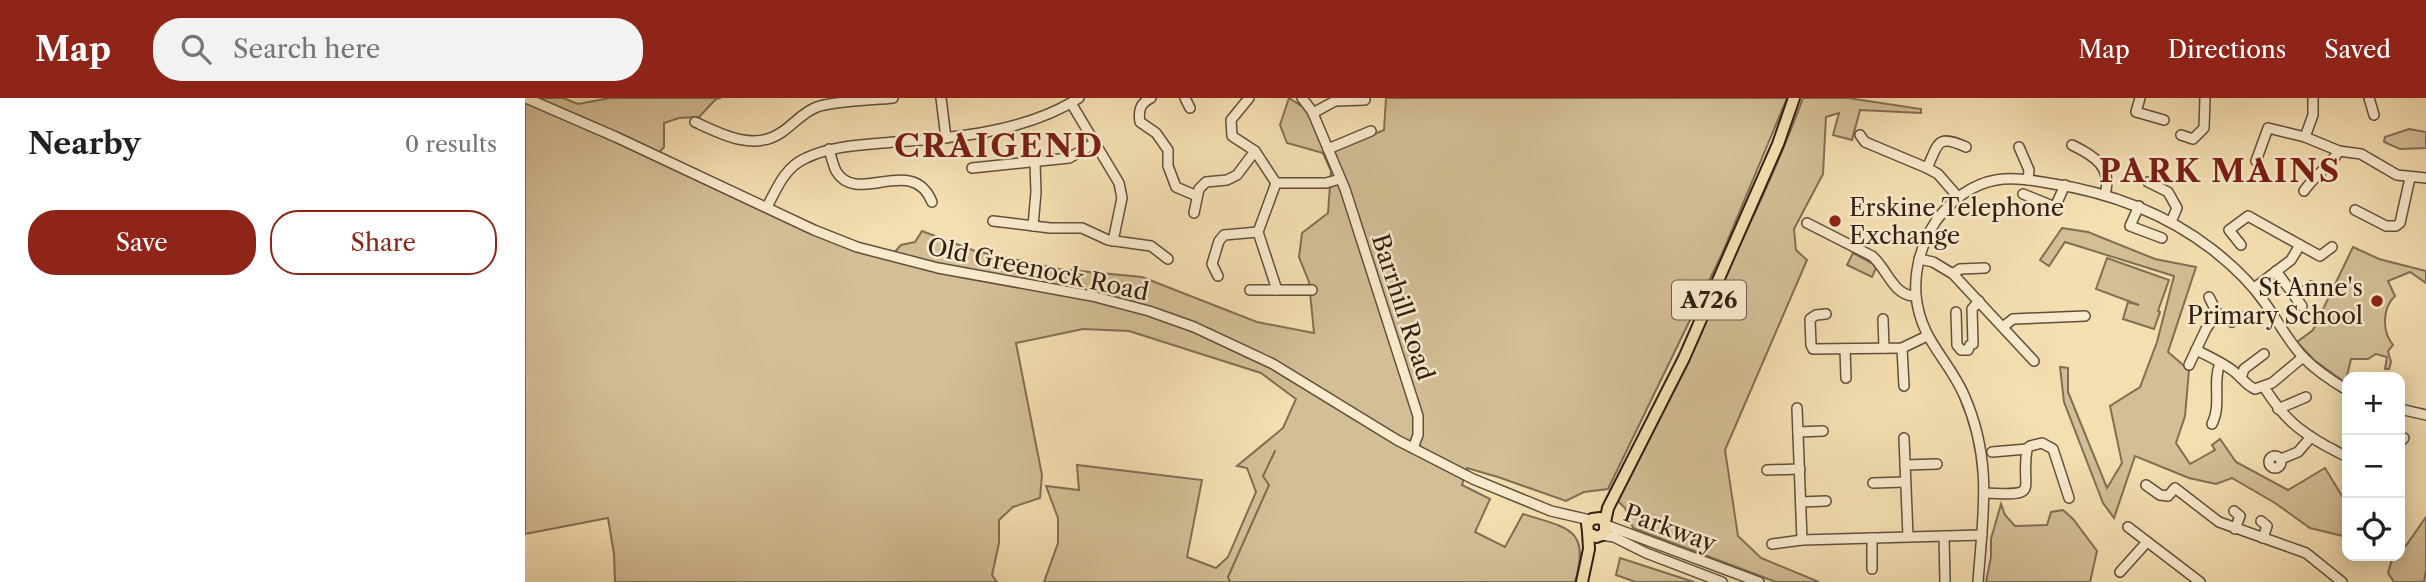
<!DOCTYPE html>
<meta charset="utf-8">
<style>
:root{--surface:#fff;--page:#f2f2f2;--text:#202124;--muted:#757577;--line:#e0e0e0;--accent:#8f2418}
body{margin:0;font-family:"Libre Caslon Text",serif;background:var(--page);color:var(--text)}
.controls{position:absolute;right:21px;bottom:21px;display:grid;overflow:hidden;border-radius:14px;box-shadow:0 4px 18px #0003}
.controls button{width:63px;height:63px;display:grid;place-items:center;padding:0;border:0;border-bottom:2px solid var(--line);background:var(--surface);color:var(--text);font:35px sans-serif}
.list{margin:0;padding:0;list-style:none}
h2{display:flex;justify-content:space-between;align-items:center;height:91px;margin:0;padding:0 28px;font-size:30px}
h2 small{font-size:23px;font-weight:400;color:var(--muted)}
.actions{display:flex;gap:14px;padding:21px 28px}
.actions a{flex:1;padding:16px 0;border:2px solid var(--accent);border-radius:28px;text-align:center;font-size:24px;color:var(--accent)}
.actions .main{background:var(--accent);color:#fff}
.icon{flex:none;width:38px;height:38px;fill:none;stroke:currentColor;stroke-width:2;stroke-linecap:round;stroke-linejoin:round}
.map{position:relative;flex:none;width:1901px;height:484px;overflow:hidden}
header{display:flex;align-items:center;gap:42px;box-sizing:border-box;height:98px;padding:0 35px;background:var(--accent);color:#fff}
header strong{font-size:33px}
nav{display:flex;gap:38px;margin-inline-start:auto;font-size:24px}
.search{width:490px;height:63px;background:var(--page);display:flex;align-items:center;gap:18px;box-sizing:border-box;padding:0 24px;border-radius:28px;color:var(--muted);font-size:26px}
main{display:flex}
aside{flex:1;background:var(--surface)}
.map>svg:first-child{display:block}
.green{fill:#d3be96;stroke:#826e55;stroke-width:2}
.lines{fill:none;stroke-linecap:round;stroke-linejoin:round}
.stream{stroke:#7e6b52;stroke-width:2}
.minor-casing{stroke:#624f3b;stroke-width:12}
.major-casing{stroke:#311f14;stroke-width:14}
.minor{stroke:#f8eacc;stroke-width:9}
.major{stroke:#f4dfb1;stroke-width:10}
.poi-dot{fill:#8f2418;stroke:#f8eacc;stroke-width:2.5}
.labels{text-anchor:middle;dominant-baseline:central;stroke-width:5;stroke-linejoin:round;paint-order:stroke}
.shield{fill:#f8eacc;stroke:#6d5c4b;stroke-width:2}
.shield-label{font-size:23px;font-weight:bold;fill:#311f14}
.poi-label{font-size:24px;fill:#311f14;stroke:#f8eacc;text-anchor:start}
.street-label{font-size:24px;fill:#311f14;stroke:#f8eacc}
.district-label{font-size:32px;font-weight:bold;letter-spacing:2px;fill:#7a1f14;stroke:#f8eacc}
</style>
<header>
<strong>Map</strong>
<div class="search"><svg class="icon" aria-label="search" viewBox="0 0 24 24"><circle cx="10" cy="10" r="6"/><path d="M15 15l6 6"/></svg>Search here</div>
<nav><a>Map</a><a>Directions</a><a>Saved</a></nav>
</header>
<main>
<aside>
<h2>Nearby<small>0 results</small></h2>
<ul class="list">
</ul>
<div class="actions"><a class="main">Save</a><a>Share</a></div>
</aside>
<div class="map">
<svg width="1901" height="484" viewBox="0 0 1901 484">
<rect width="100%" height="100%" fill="#f4dfb1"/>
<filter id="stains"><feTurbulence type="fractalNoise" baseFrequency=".00286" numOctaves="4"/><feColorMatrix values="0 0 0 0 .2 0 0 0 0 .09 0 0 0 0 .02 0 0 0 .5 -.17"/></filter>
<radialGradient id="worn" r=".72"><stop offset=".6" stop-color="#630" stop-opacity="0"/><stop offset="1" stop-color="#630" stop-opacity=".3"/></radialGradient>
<g class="green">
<path d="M0 0H38L53 6 85 0H196L191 1 174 19 154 20 139 25V49L129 60 265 122 367 157 376 147 390 144 397 133 450 153 534 171 617 179 732 224 789 235 784 184 774 159 777 135 803 115 806 73 798 55 762 45 755 27 764 0 784 13 797 43 816 50 859 32 861 0H1262L1197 156 1083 391 1059 394 1041 403 973 379 942 370 937 387 965 401 950 434 980 449 998 416C1042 430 1066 430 1050 484H519L533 445V420L521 388 554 392 552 367 677 382 662 459 691 470 703 459 731 394 722 370 712 368 758 330 771 301 736 275 604 233 558 231 491 245 517 377 515 400 488 409 474 422V445L467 477 472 484H90L89 456 83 420 0 436Z"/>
<path d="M1278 0H1323L1396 11V15L1335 12 1327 42 1308 37 1314 15 1301 19 1298 76 1269 131 1271 152 1282 162 1200 352 1213 438 1236 460 1294 484H1251L1108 430 1100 410 1092 402C1124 344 1150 284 1178 224 1213 150 1250 77 1278 0Z"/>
<path d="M1884 31 1901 34V50L1875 51 1859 44 1860 39Z"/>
<path d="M1537 130 1563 134 1630 161 1671 169 1643 254 1664 272 1660 318 1651 345 1665 366 1690 352 1687 347 1695 341 1711 364 1763 392 1800 370 1822 406V439L1785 430 1750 405 1707 380 1691 386 1664 380 1610 358 1589 420 1578 405 1539 304 1535 269 1543 270V294L1582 390 1597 365 1585 308 1615 289 1632 244 1649 178 1540 144 1524 168 1515 162Z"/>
<path d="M1828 149 1854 161 1901 173V185L1885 174 1863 183 1870 198C1857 210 1857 234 1868 247L1863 253 1866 264 1864 271H1860L1862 259 1851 256 1843 261H1826L1821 282 1822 286 1789 262 1772 244 1788 232Z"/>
<path d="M1328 155 1352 168 1347 179 1322 167Z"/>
<path d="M1582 160 1644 182 1633 213 1635 214 1629 231 1598 221 1603 204 1614 207 1571 191Z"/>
<path d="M1476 406 1480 417 1490 428 1522 427 1526 414 1538 412 1548 421 1572 453 1565 484H1461L1466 459V441Z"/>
<path d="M1901 419V472L1899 484H1869L1863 475 1868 458H1875V445L1880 449Z"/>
<path d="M1095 460 1169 484H1111L1091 477Z"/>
</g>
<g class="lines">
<path class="stream" d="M705 484 703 479 744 387 738 378 750 353"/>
<g class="minor-casing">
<g id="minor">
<path d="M1 0 91 39 289 132 332 149 413 170 567 198 624 213 669 229 748 266 872 342 948 381 1026 413 1065 422"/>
<path d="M416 0 421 40"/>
<path d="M626 0C615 5 613 13 615 24L631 35 643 52V68L651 89 672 98"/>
<path d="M660 0 665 10"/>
<path d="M724 0 706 22 707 38 730 53 751 85"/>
<path d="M777 0 787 13 820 91 893 318V337L888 350"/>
<path d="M1615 0 1611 14 1639 22"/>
<path d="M1788 0V17L1780 39 1814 53 1836 56 1872 77 1901 80"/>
<path d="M1844 0 1849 17"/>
<path d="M546 5 594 85 597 100 588 143"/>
<path d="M788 15 810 3 840 2"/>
<path d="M170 24C196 36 229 54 257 34 269 26 278 14 292 9 308 3 349 2 368 0"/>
<path d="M1335 37 1340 44 1402 70C1414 45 1411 36 1441 49"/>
<path d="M1656 37 1668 41 1679 30 1680 0"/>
<path d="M1547 47C1568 57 1588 69 1580 96"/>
<path d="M1494 49 1504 72 1503 82"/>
<path d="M304 51C306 58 308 67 311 73 332 109 387 55 407 104"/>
<path d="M803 51 846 33"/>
<path d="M1731 63 1743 30 1780 39"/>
<path d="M447 70 544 60 570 45"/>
<path d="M1402 70 1413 76 1433 99"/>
<path d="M1623 84 1643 94 1652 110 1646 124"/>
<path d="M751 85 733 134 752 192H787"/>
<path d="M751 85H801L815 81"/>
<path d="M1779 93C1790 77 1804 69 1814 53"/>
<path d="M1498 96 1530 109 1540 87"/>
<path d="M1614 108 1605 128 1637 140"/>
<path d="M242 109C252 90 260 69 281 60 308 47 340 47 369 44 430 40 501 34 554 0"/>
<path d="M1830 112 1861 128H1871L1875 125 1885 80"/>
<path d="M669 115 674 91 681 84 702 82 712 77 730 53"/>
<path d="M468 123 525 130H557L583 142 626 148 643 161"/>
<path d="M1282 125 1347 158C1362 170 1368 199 1391 198"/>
<path d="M508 128 511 94 510 65"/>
<path d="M1716 147 1704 132 1723 118 1775 147"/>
<path d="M1394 161 1408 164 1428 176 1509 263"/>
<path d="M1751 173 1777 208"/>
<path d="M1428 176 1435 171 1460 170"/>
<path d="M693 178 687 166 694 143 699 137 733 134"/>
<path d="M1729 190 1766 162 1775 147 1795 158 1807 149"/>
<path d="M725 192H752"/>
<path d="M1684 199 1692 215"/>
<path d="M1771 200 1786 188"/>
<path d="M1431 214 1432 247 1436 252H1443L1445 247 1448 246 1447 211 1454 203"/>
<path d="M1301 216 1291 217 1285 221 1286 247 1288 251 1377 250 1402 238"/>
<path d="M1714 218 1707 224 1692 215 1681 231 1671 252C1685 259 1701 266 1712 276 1719 282 1721 287 1730 291L1747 285 1778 259"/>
<path d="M1358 221 1359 250"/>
<path d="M1479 228 1488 221 1560 218"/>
<path d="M1377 250 1379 288"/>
<path d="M1320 251 1321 280"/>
<path d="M1664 267 1671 252"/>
<path d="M1716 280 1719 271 1739 256"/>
<path d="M1739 289C1758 319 1772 332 1803 349 1810 352 1816 357 1822 358"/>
<path d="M1272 310 1277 442"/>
<path d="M1753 311 1781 299"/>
<path d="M1875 311 1901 317"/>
<path d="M1687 326C1697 306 1687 285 1695 265"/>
<path d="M1273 334 1298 333"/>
<path d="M1379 340 1383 438"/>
<path d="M1875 344 1879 340"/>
<path d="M1467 354 1502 351"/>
<circle cx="1750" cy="364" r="6"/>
<path d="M1756 361 1773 354 1786 339"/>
<path d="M1380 367 1412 366"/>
<path d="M1242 372 1275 371"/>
<path d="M1348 385 1380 384"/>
<path d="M1621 387 1635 397 1643 398 1650 390 1694 424 1781 455 1817 484"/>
<path d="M1459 395C1518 398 1495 394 1502 351L1505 348 1517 345 1528 351 1544 400"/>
<path d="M1276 404 1301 403"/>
<path d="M1709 413 1715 418 1710 431"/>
<path d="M1736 423 1742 428 1738 440"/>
<path d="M1081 427 1234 484"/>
<path d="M1603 429 1675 484"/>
<path d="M1077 437 1089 439 1121 455 1197 484"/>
<path d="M1419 438 1420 484"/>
<path d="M1347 440V471"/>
<path d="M1247 446 1277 442 1457 437"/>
<path d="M1595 474 1622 444"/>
<path d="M1453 484C1458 415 1468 363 1439 297 1422 259 1396 243 1391 198 1389 171 1397 144 1411 123 1425 103 1447 86 1471 82 1488 79 1506 82 1523 85 1584 94 1639 114 1688 152 1707 167 1726 185 1740 205 1753 223 1764 245 1780 261 1792 273 1807 283 1822 292"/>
</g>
</g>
<g class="major-casing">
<g id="major">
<path d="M1080 424 1075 420 1067 421 1062 426 1063 434 1071 439 1077 437 1080 433V424L1083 410 1159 260 1253 46 1269 0"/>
<path d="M1057 484 1064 451 1063 434"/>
</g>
</g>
<use href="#minor" class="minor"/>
<use href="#major" class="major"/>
</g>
<g class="poi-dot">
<circle cx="1310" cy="123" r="7"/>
<circle cx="1852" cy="203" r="7"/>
</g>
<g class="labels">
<rect class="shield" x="1147" y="182.5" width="74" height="39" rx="5"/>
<g class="shield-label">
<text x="1184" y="202">A726</text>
</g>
<g class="poi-label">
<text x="1324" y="109">Erskine Telephone<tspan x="1324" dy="28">Exchange</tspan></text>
<text x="1838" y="189" text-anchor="end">St Anne's<tspan x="1838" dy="28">Primary School</tspan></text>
</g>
<g class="street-label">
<text transform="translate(513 171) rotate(12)">Old Greenock Road</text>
<text transform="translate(878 209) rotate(72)">Barrhill Road</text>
<text transform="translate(1145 430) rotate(20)">Parkway</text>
</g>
<g class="district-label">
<text x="474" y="47">CRAIGEND</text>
<text x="1695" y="72">PARK MAINS</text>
</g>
</g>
<rect width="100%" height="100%" filter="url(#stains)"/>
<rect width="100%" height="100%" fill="url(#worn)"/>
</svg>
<div class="controls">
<button>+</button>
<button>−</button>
<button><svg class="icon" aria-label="locate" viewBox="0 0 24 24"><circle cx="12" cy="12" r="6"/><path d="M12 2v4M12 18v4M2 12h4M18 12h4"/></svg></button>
</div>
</div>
</main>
